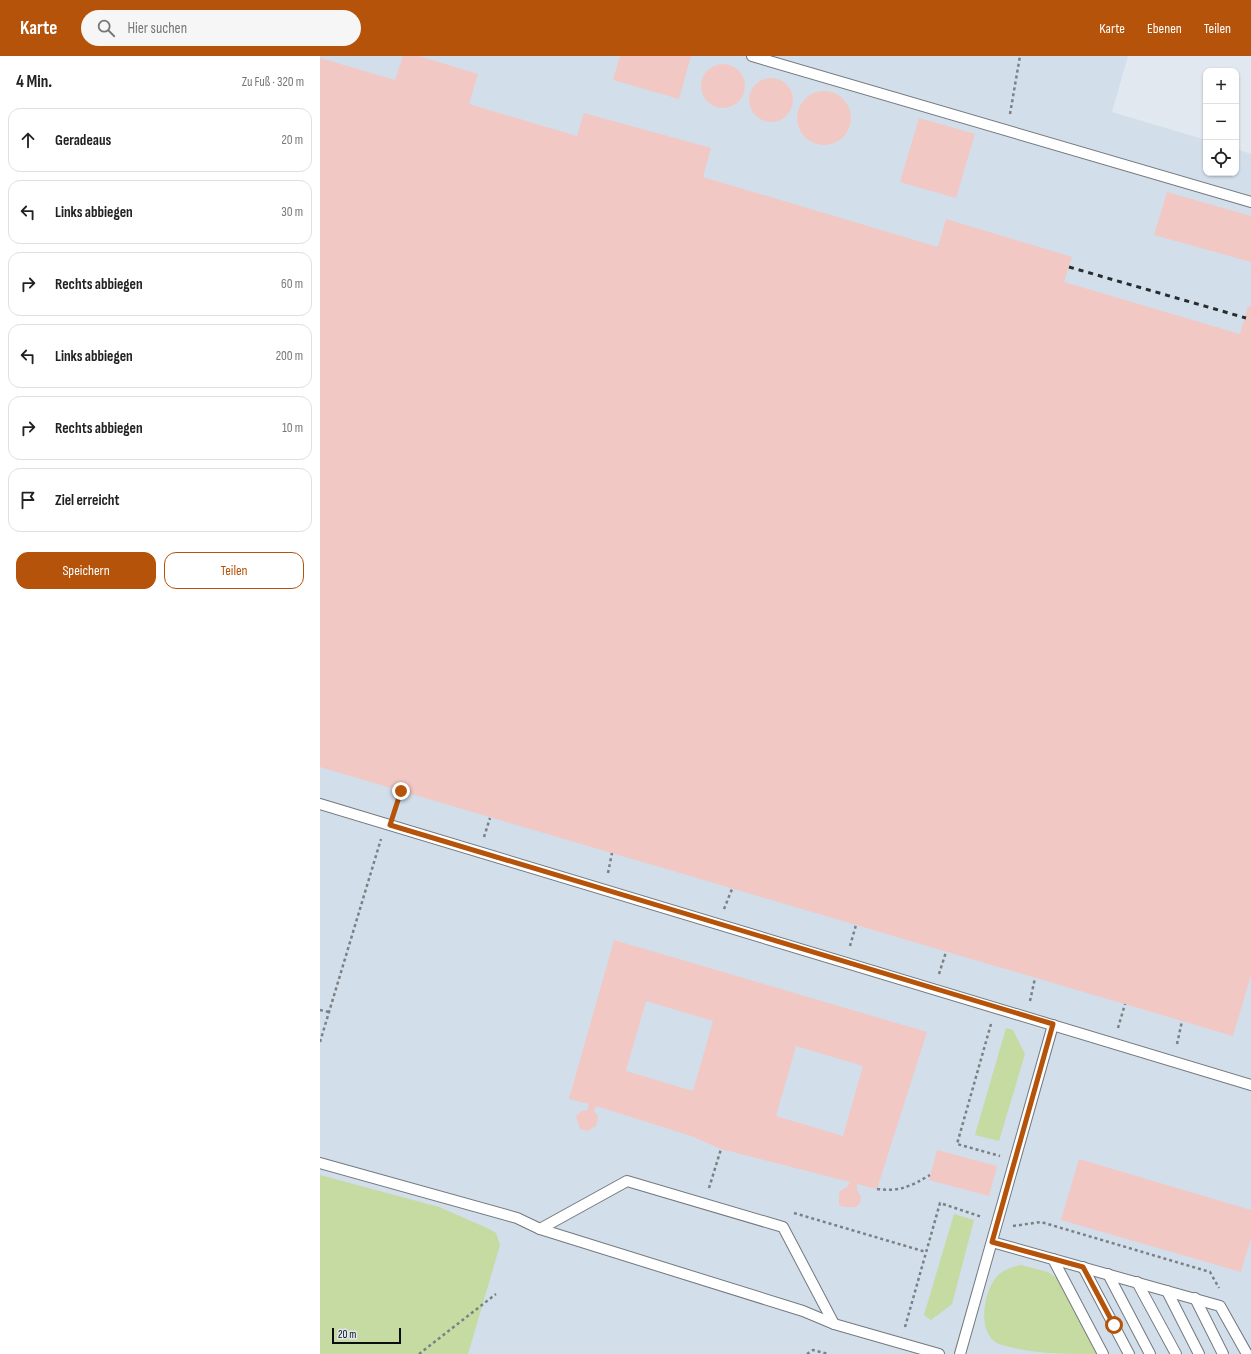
<!DOCTYPE html>
<html lang="de">
<meta charset="utf-8">
<style>
:root{--surface:#fff;--page:#f6f6f6;--text:#222;--muted:#767676;--line:#e0e0e0;--accent:#b45309}
body{margin:0;font-family:"Sofia Sans Condensed",sans-serif;background:var(--page);color:var(--text)}
.controls{position:absolute;right:12px;top:12px;display:grid;overflow:hidden;border-radius:8px;box-shadow:0 1px 3px #0004}
.controls button{width:36px;height:36px;display:grid;place-items:center;padding:0;border:0;border-bottom:1px solid var(--line);background:var(--surface);color:var(--text);font:20px sans-serif}
.scale{position:absolute;left:12px;bottom:10px;width:69px;box-sizing:border-box;padding-left:4px;border:2px solid #0b0d0f;border-top:0;font-size:11px;line-height:14px;white-space:nowrap;color:#0b0d0f;-webkit-text-stroke:3px #e2e8ef;paint-order:stroke}
.stop{position:absolute;width:12px;height:12px;margin:-9px;border:3px solid #b45309;border-radius:50%;background:#fff}
.stop.end{background:#b45309;border-color:#fff;box-shadow:0 1px 4px #0008}
.list{margin:0;padding:0;list-style:none}
h2{display:flex;justify-content:space-between;align-items:center;height:52px;margin:0;padding:0 16px;font-size:17px}
h2 small{font-size:13px;font-weight:400;color:var(--muted)}
.list li{display:grid;grid-template-columns:26px 1fr auto;gap:12px;align-items:center;box-sizing:border-box;height:64px;margin:0 8px 8px;padding:0 8px;border:1px solid var(--line);border-radius:12px}
.list b{display:block;font-size:15px;white-space:nowrap}
.list em{font-size:13px;font-style:normal;color:var(--muted)}
.actions{display:flex;gap:8px;padding:12px 16px}
.actions a{flex:1;padding:9px 0;border:1px solid var(--accent);border-radius:12px;text-align:center;font-size:14px;color:var(--accent)}
.actions .main{background:var(--accent);color:#fff}
.icon{flex:none;width:22px;height:22px;fill:none;stroke:currentColor;stroke-width:2;stroke-linecap:round;stroke-linejoin:round}
.map{position:relative;flex:none;width:931px;height:1298px;overflow:hidden}
header{display:flex;align-items:center;gap:24px;box-sizing:border-box;height:56px;padding:0 20px;background:var(--accent);color:#fff}
header strong{font-size:19px}
nav{display:flex;gap:22px;margin-inline-start:auto;font-size:14px}
.search{width:280px;height:36px;background:var(--page);display:flex;align-items:center;gap:10px;box-sizing:border-box;padding:0 14px;border-radius:22px;color:var(--muted);font-size:15px}
main{display:flex}
aside{flex:1;background:var(--surface)}
.map>svg:first-child{display:block}
.built{fill:#d2deea}
.green{fill:#c5dba2}
.building{fill:#f2c8c5;fill-rule:evenodd}
.lines{fill:none;stroke-linecap:round;stroke-linejoin:round}
.service-casing{stroke:#73797f;stroke-width:12}
.path{stroke:#7c8084;stroke-width:2.5;stroke-dasharray:3 3;stroke-linecap:butt}
.service{stroke:#fff;stroke-width:10}
.rail{stroke:#292c2e;stroke-width:3;stroke-dasharray:5 5;stroke-linecap:butt}
.route{stroke:#b45309;stroke-width:5}
</style>
<header>
<strong>Karte</strong>
<div class="search"><svg class="icon" aria-label="search" viewBox="0 0 24 24"><circle cx="10" cy="10" r="6"/><path d="M15 15l6 6"/></svg>Hier suchen</div>
<nav><a>Karte</a><a>Ebenen</a><a>Teilen</a></nav>
</header>
<main>
<aside>
<h2>4 Min.<small>Zu Fuß · 320 m</small></h2>
<ul class="list">
<li><svg class="icon" aria-label="ahead" viewBox="0 0 24 24"><path d="M12 20V5M6 11l6-6 6 6"/></svg><div><b>Geradeaus</b></div><em>20 m</em></li>
<li><svg class="icon" aria-label="left" viewBox="0 0 24 24"><path d="M17 20v-9H6M10 6l-5 5 5 5"/></svg><div><b>Links abbiegen</b></div><em>30 m</em></li>
<li><svg class="icon" aria-label="right" viewBox="0 0 24 24"><path d="M7 20v-9h11M14 6l5 5-5 5"/></svg><div><b>Rechts abbiegen</b></div><em>60 m</em></li>
<li><svg class="icon" aria-label="left" viewBox="0 0 24 24"><path d="M17 20v-9H6M10 6l-5 5 5 5"/></svg><div><b>Links abbiegen</b></div><em>200 m</em></li>
<li><svg class="icon" aria-label="right" viewBox="0 0 24 24"><path d="M7 20v-9h11M14 6l5 5-5 5"/></svg><div><b>Rechts abbiegen</b></div><em>10 m</em></li>
<li><svg class="icon" aria-label="arrive" viewBox="0 0 24 24"><path d="M6 21V4h12l-3 4 3 4H6"/></svg><div><b>Ziel erreicht</b></div></li>
</ul>
<div class="actions"><a class="main">Speichern</a><a>Teilen</a></div>
</aside>
<div class="map">
<svg width="931" height="1298" viewBox="0 0 931 1298">
<rect width="100%" height="100%" fill="#e2e8ef"/>
<path class="built" d="M0 0H808L792 56 886 84V117H916V93L931 98V1298H0Z"/>
<g class="green">
<path d="M686 972 693 974 705 998 679 1085 655 1079Z"/>
<path d="M0 1119 119 1151 167 1172 176 1177 180 1189 148 1298H0Z"/>
<path d="M634 1158 654 1164 632 1248 611 1264 604 1259Z"/>
<path d="M701 1209 728 1216 738 1223 778 1298C745 1298 710 1298 679 1288 657 1279 663 1238 675 1223 681 1214 691 1211 701 1209Z"/>
</g>
<g class="building">
<path d="M83 0H99L158 18 149 48 257 80 264 57 391 92 383 121 618 191 626 163 752 201 744 226 920 278 928 250 931 251V919L913 980 0 711V2L75 24Z"/>
<path d="M300 0H371L359 43 293 24Z"/>
<circle cx="403" cy="30" r="22"/>
<circle cx="451" cy="44" r="22"/>
<circle cx="504" cy="62" r="27"/>
<path d="M599 62 655 78 636 142 580 126Z"/>
<path d="M847 136 931 160V206L834 179Z"/>
<path d="M294 884 607 976 557 1133 537 1128V1134L541 1141 540 1147 536 1151H524L519 1149V1138L520 1135 527 1131 530 1126 401 1093 371 1080 276 1050 274 1055 278 1061 276 1070 268 1075 260 1073 256 1060 262 1055 267 1054 269 1048 249 1043ZM326 945 393 965 373 1035 306 1015ZM476 990 543 1010 523 1080 456 1060Z"/>
<path d="M617 1094 677 1110 669 1140 609 1124Z"/>
<path d="M759 1103 931 1154V1182L921 1216 741 1164Z"/>
</g>
<g class="lines">
<g class="service-casing">
<g id="service">
<path d="M432 0 931 146"/>
<path d="M0 748 931 1029"/>
<path d="M0 1107 197 1162 220 1173 483 1255 514 1268 619 1298"/>
<path d="M220 1173 307 1125 463 1171 514 1268"/>
<path d="M672 1186 900 1250 927 1298"/>
<path d="M733 1203 783 1298"/>
<path d="M763 1211 809 1298"/>
<path d="M788 1218 830 1298"/>
<path d="M817 1226 856 1298"/>
<path d="M847 1235 879 1298"/>
<path d="M875 1242 903 1298"/>
<path d="M640 1298 733 969"/>
</g>
</g>
<g class="path">
<path d="M690 58 700 0"/>
<path d="M74 754 81 735"/>
<path d="M164 781 170 762"/>
<path d="M288 817 292 797"/>
<path d="M404 853 412 833"/>
<path d="M530 890 536 869"/>
<path d="M619 918 626 896"/>
<path d="M710 945 715 922"/>
<path d="M0 954 9 956"/>
<path d="M671 968 637 1088 680 1100"/>
<path d="M798 972 805 948"/>
<path d="M0 986 61 783"/>
<path d="M857 988 862 965"/>
<path d="M389 1132 401 1093"/>
<path d="M557 1133C580 1136 591 1130 610 1119"/>
<path d="M474 1157 606 1196"/>
<path d="M693 1170 721 1166 890 1216 899 1232"/>
<path d="M585 1271 620 1147 662 1161"/>
<path d="M99 1298 176 1238"/>
<path d="M487 1298 493 1294 508 1298"/>
</g>
<use href="#service" class="service"/>
<path class="rail" d="M749 211 926 262"/>
</g>
<g class="lines">
<path class="route" d="M81 735 70 769 733 968 672 1186 763 1211 794 1269"/>
</g>
</svg>
<div class="controls">
<button>+</button>
<button>−</button>
<button><svg class="icon" aria-label="locate" viewBox="0 0 24 24"><circle cx="12" cy="12" r="6"/><path d="M12 2v4M12 18v4M2 12h4M18 12h4"/></svg></button>
</div>
<div class="scale">20 m</div>
<div class="stop" style="left:794px;top:1269px"></div>
<div class="stop end" style="left:81px;top:735px"></div>
</div>
</main>
